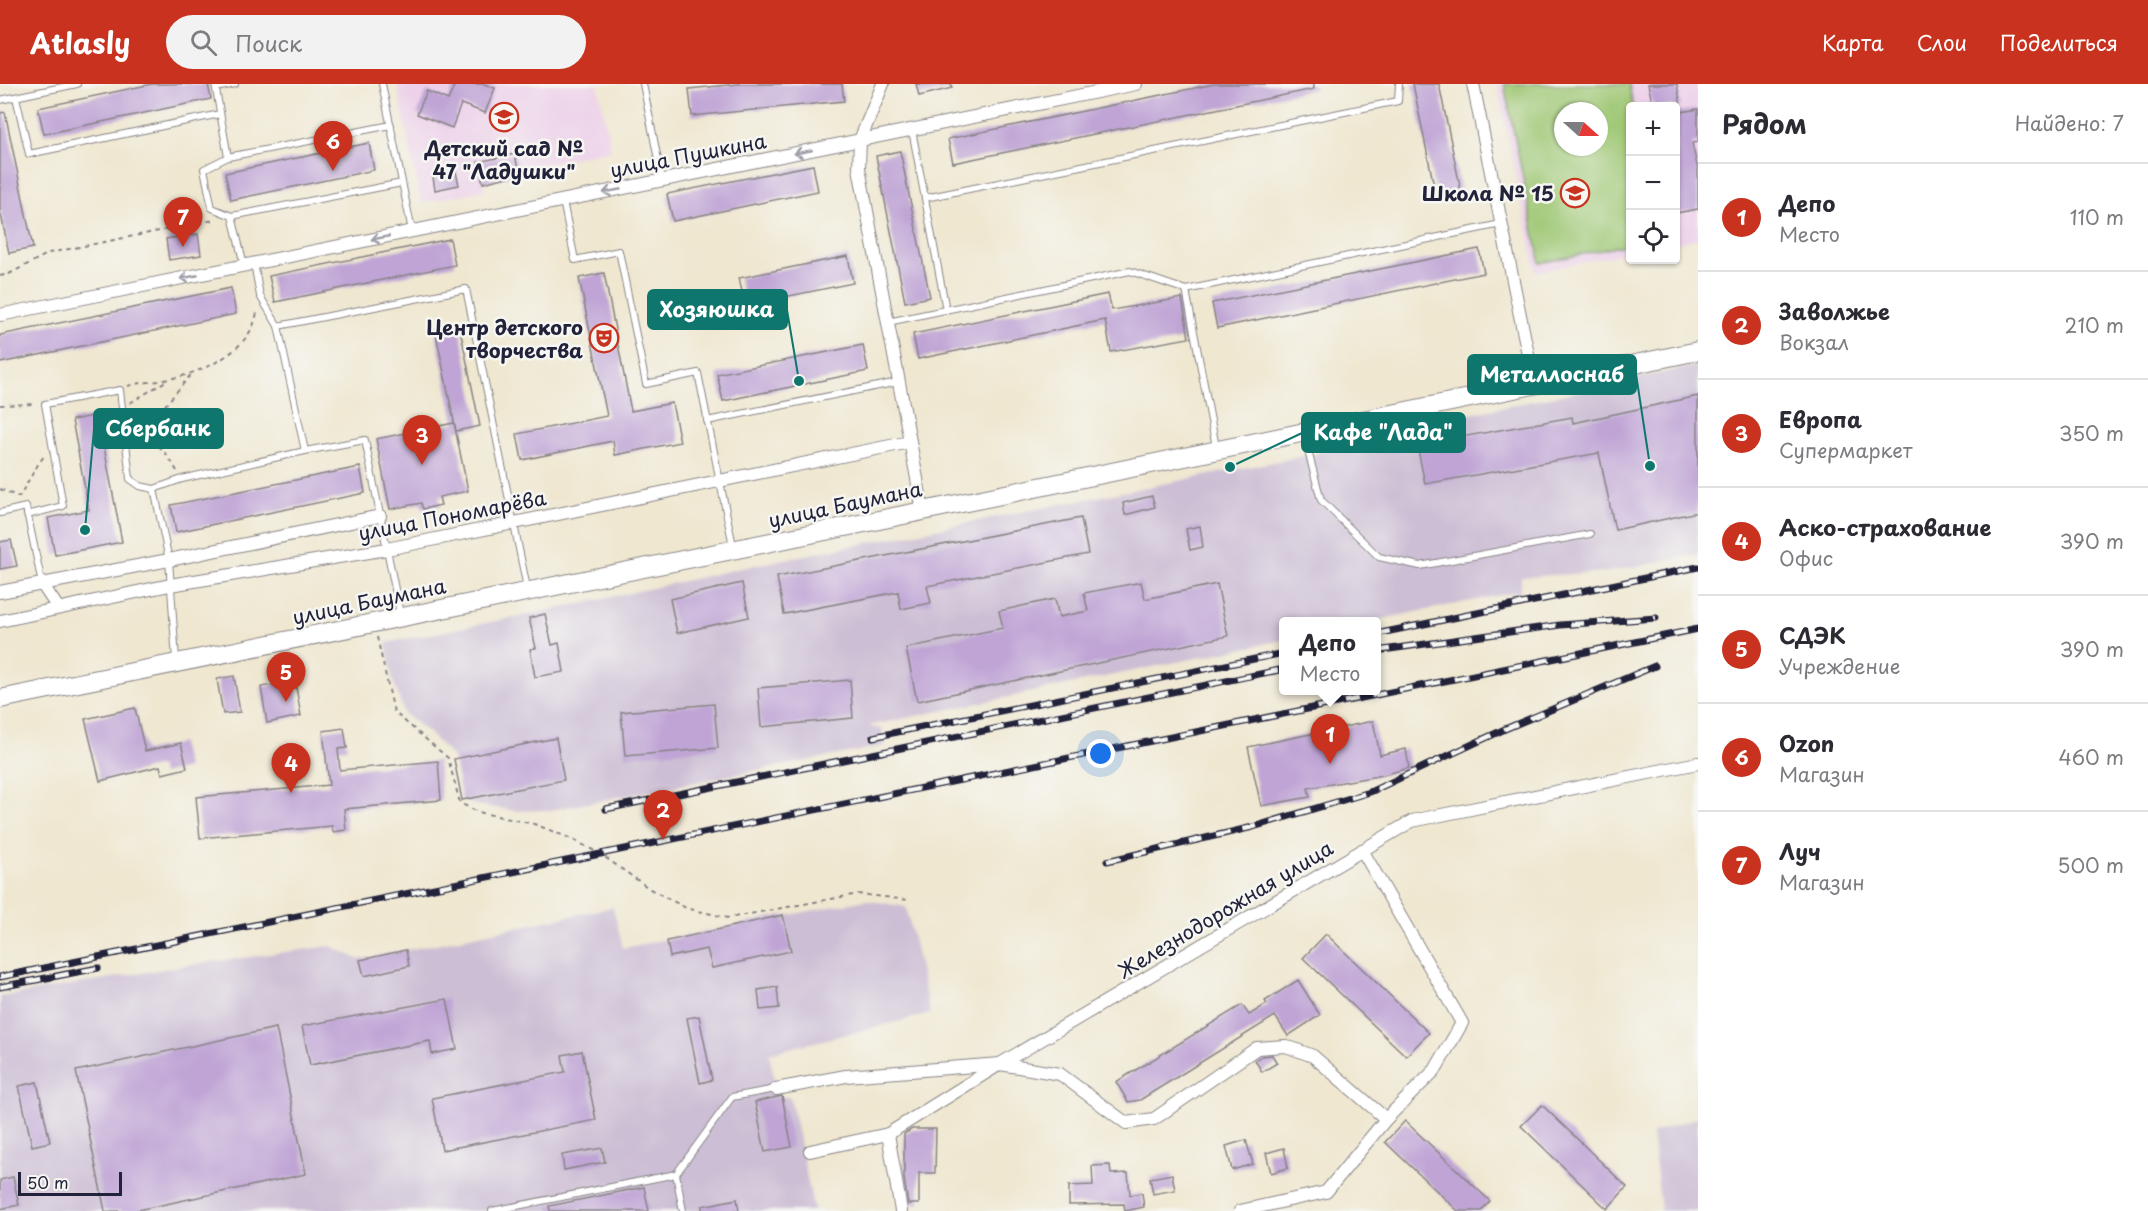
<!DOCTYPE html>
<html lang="ru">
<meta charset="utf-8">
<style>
:root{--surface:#fff;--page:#f2f2f3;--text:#2b2b33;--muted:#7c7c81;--line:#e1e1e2;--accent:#c8321e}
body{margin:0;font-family:"Playpen Sans",sans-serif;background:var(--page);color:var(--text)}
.controls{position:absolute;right:18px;top:18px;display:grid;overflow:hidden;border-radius:6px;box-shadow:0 2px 4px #0004}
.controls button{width:54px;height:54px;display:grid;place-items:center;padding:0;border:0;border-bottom:2px solid var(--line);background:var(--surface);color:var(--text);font:30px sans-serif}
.compass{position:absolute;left:1554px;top:18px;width:54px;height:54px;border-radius:50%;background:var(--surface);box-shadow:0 2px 4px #0004;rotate:111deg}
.scale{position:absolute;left:18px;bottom:15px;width:104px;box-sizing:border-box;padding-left:6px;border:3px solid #22223b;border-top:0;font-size:16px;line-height:21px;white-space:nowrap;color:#22223b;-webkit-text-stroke:4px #f6f6f2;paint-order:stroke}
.you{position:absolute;left:1101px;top:670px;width:21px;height:21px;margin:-15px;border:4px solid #fff;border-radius:50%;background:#1a73e8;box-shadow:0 0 0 9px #1a73e833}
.badge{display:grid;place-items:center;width:39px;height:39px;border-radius:50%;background:var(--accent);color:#fff;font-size:20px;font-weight:700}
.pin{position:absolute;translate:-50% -50px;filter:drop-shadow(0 2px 3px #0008)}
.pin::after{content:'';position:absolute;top:32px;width:21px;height:18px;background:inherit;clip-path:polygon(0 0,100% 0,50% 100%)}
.popup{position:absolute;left:1279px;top:533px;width:102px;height:78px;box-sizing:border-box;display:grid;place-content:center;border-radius:6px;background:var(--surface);filter:drop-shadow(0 2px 4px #0005);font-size:20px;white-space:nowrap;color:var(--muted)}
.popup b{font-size:22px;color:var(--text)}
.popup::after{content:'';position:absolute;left:50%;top:100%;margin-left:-12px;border:12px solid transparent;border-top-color:var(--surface)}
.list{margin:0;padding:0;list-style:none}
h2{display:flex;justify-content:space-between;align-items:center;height:78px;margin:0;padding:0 24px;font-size:26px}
h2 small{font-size:20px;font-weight:400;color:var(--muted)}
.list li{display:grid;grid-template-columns:39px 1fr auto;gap:18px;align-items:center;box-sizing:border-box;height:108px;padding:0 24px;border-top:2px solid var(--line)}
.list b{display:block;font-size:22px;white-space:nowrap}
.list p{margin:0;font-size:20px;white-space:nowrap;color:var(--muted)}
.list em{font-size:20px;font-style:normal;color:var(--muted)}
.icon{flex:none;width:33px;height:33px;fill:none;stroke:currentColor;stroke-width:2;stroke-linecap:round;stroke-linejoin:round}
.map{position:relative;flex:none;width:1698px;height:1127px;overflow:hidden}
header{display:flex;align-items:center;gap:36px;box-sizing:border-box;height:84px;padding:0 30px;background:var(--accent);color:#fff}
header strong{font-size:28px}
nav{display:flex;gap:33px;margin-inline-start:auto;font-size:21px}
.search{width:420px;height:54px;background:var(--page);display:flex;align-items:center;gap:15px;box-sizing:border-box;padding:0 21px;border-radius:33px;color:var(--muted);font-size:22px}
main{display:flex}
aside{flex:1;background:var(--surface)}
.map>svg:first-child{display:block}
.built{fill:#edd0e9;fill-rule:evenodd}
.industrial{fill:#ccbed4}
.green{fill:#9ec773;stroke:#607457;stroke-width:1.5;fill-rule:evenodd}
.building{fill:#bfa4d5}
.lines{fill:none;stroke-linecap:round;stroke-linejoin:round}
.lane-casing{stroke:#888486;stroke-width:8}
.street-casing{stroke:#888486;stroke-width:14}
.primary-casing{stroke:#888486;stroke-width:20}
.path{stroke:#888486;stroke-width:2;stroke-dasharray:4.5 4.5;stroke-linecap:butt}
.lane{stroke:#fff;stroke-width:6}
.street{stroke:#fff;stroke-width:12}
.primary{stroke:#fff;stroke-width:18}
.rail-casing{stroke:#22223b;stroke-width:7}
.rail{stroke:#f6f6f2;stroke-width:4.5;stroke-dasharray:14;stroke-linecap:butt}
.oneway{stroke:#9c9ca7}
.labels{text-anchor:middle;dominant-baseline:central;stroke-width:5;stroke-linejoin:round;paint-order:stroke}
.poi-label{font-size:20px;font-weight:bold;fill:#22223b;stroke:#f6f6f2;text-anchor:end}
.street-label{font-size:20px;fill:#22223b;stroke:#f6f6f2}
.leader{fill:none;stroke:#0f766e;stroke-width:2}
.callout-dot{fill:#0f766e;stroke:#f6f6f2;stroke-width:2}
.callout{fill:#0f766e;stroke:#0f766e;stroke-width:2}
.callout-label{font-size:21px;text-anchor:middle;font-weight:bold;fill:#fff}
</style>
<header>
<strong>Atlasly</strong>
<div class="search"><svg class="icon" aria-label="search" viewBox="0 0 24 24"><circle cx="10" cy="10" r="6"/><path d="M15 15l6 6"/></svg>Поиск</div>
<nav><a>Карта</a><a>Слои</a><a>Поделиться</a></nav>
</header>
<main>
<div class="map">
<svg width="1698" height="1127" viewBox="0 0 1698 1127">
<rect width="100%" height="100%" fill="#f6f6f2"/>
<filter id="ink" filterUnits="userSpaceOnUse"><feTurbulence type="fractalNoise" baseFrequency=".0167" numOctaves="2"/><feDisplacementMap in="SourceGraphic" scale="12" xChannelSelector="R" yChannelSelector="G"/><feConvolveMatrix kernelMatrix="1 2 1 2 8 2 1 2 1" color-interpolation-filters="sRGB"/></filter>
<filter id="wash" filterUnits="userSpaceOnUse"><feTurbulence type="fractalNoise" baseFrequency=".008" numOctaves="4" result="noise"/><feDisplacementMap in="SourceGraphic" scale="24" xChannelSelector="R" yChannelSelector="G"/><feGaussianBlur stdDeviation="1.35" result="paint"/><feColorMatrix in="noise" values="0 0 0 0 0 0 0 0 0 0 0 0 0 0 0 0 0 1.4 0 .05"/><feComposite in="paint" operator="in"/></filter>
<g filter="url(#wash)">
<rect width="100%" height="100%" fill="#efe7d0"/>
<g class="built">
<path d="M397 0H598L611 66 482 93 484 106 421 119Z"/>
<path d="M1497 0H1698V154L1676 159V22H1630V168L1536 188ZM1563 27H1599V63H1563Z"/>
</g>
<g class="industrial">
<path d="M1698 281V470L1609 488 1521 493V507L1372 537 1284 538 1283 556 868 642 882 645 884 662 552 726 517 727 475 721 462 716 454 675 430 650 404 629 392 593 386 559 585 519 760 480 1309 371 1412 343Z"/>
<path d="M866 816 906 823 930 930 769 969 778 1013H790L814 1127H0V913L182 882 331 862 360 876 613 823 623 864Z"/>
<path d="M1698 1033V1127H1661L1652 1049Z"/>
</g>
<path class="green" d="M1504 0H1629L1633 22H1630V160L1540 179ZM1563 27H1599V63H1563Z"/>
<g id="blocks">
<g class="building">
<path d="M152 0H208L211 15 44 50 38 24Z"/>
<path d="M455 0H484L495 4 485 29 461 20 452 44 417 30 427 7 448 16Z"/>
<path d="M738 0H842L844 17 692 32 689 5Z"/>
<path d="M916 0H951L952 4 919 12Z"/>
<path d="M1214 0H1314V5L953 79 948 55Z"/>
<path d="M1413 0H1439L1462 112 1437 117Z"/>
<path d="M1648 0H1677L1681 22H1653Z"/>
<path d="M1698 25V58L1692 59 1698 86V125L1676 129V29Z"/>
<path d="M5 28 33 164 9 169 0 126V29Z"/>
<path d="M369 59 374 86 231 116 225 89Z"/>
<path d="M900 67 930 213 905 218 876 72Z"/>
<path d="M515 70 519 90 483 99 478 78Z"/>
<path d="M813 81 818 107 673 137 667 110Z"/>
<path d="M456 88 459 101 435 106 433 93Z"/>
<path d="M198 150 201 171 169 176 166 155Z"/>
<path d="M450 155 455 181 275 218 269 192Z"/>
<path d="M1479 165 1484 189 1217 244 1212 219Z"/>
<path d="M848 172 853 199 745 221 739 194Z"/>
<path d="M604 189 631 327 672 319 680 358 615 371 613 357 522 376 517 350 607 332 579 194Z"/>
<path d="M231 204 236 230 0 279V251Z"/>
<path d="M1108 210 1112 226 1182 214 1189 254 1111 268 1105 236 918 275 913 250Z"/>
<path d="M459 240 480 342 456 347 435 245Z"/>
<path d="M863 261 868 287 723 317 717 290Z"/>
<path d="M1698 312V428L1615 446 1599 369 1425 400 1417 361 1572 333 1573 339Z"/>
<path d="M98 331 122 458 55 471 48 434 89 426 72 336Z"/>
<path d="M454 339 468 407 439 413 441 421 423 425 421 419 390 425 376 355Z"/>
<path d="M360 383 365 409 176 448 171 421Z"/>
<path d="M1152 412 1155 423 1125 431 1123 419Z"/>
<path d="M1081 434 1088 470 927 502 931 519 901 525 898 508 784 530 777 493Z"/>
<path d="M1200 442 1203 463 1190 466 1186 445Z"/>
<path d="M11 456 17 482 0 485V458Z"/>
<path d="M1141 498 1145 515 1217 500 1228 552 917 617 906 564 1003 544 999 527 1055 515 1059 533 1088 527 1084 509Z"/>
<path d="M742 499 749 533 677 549 670 515Z"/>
<path d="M545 530 552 561 559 559 564 588 535 593 530 565 536 564 529 534Z"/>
<path d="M234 592 240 628 223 630 217 595Z"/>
<path d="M850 596 853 634 761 643 758 604Z"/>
<path d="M295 597 301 632 267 639 261 603Z"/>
<path d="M714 620 718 664 625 672 621 628Z"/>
<path d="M135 624 145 667 181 659 187 684 162 690 160 682 100 697 85 635Z"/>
<path d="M1373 637 1380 671 1406 665 1409 684 1383 691 1308 704 1310 713 1261 722 1248 663Z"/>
<path d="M344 644 347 664 338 665 340 686 438 677 441 716 344 725 346 746 333 748 332 742 200 754 196 713 329 701 323 647Z"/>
<path d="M556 654 564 696 462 716 454 675Z"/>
<path d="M783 831 791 867 712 884 707 865 670 873 667 857Z"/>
<path d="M1326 850 1429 949 1406 972 1303 874Z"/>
<path d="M406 866 409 882 364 892 360 876Z"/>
<path d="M1298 896 1320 931 1288 952 1275 932 1140 1016 1128 1018 1116 998 1242 921 1249 931 1267 920 1265 917Z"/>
<path d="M777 903 779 924 760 926 758 906Z"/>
<path d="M447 915 457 965 432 970 430 957 310 981 302 942Z"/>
<path d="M699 932 712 996 700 999 687 934Z"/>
<path d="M276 944 306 1090 133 1127H105L76 987Z"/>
<path d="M582 967 596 1036 442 1066 432 1014 565 988 562 971Z"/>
<path d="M1272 971 1277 979 1262 988 1255 976 1262 972Z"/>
<path d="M37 998 50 1058 32 1062 19 1002Z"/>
<path d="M782 1012 792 1063 765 1068 755 1018Z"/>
<path d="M1542 1021 1627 1103 1607 1125 1521 1042Z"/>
<path d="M1405 1037 1490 1117 1481 1127H1458L1385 1058Z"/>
<path d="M912 1045H936L935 1089H919V1120H908L904 1094V1050Z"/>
<path d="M1246 1056 1253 1080 1232 1086 1226 1062Z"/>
<path d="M602 1064 605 1078 564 1086 562 1071Z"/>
<path d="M1284 1064 1288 1084 1271 1089 1266 1069Z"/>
<path d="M1110 1081 1111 1090 1128 1089 1130 1111 1142 1109 1144 1123 1125 1127 1124 1120 1069 1121V1102L1093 1101 1092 1082Z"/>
<path d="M1172 1090 1175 1106 1153 1110 1150 1094Z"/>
<path d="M13 1093 19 1121 0 1125V1096Z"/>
<path d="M644 1103 649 1127H550L549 1122Z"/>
<path d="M737 1115 739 1127H702V1122Z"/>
</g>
</g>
</g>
<g filter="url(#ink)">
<use href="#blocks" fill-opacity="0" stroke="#888486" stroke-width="1.5"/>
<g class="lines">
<g class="lane-casing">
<g id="lane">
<path d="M215 0 228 73 204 85 212 124 232 132"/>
<path d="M382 0 412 147"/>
<path d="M643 0 662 96"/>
<path d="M216 4 235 0"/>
<path d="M16 13 29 70 220 30"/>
<path d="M0 16 77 0"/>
<path d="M912 46 946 226"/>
<path d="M228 73 391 41"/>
<path d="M925 114 1398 17 1399 0"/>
<path d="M563 117 575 176 619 167 646 300 698 289 733 462"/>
<path d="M254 179 260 212 278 242 305 367 365 356 400 530"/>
<path d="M244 181 232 132 402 99"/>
<path d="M1186 206 1501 140"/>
<path d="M888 238 1130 187 1186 206 1216 363"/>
<path d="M278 242 466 205 527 504"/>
<path d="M707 337 898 298"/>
<path d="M1304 352 1321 416 1379 473 1420 482 1590 450"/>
<path d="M0 429 26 423 42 500"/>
<path d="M27 431 63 422 45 320 120 306 130 395 140 402 154 405"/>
<path d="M176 576 169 476 154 405 182 395 305 367"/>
<path d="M676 1090 732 1013 776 1005"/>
<path d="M492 1127 676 1090 683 1127"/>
</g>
</g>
<g class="street-casing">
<g id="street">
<path d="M883 0 860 56 859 84 923 427"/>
<path d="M1473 0 1534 300"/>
<path d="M0 231 1136 0"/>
<path d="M42 500 58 524"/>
<path d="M0 508 169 476 380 432"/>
<path d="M0 537 170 501 387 465 910 358"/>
<path d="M776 1005 846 992 1000 980 1412 737 1698 679"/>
<path d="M888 1050 901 1127"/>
<path d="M810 1067 888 1050 1000 980 1060 990 1126 1039 1154 1035 1257 964 1286 962 1313 972 1386 1035"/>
<path d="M1240 1127 1326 1108 1386 1035 1435 986 1462 939 1362 766"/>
</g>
</g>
<g class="primary-casing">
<path id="primary" d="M0 615 923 427 1698 267"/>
</g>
<g class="path">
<path d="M0 192 9 190 49 169 214 136"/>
<path d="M128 302C142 297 155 299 169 295 204 288 251 267 257 228"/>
<path d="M130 319 166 297"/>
<path d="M0 321 36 320"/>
<path d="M177 387 168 372 147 349 153 336 193 288"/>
<path d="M0 405 19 413 37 382 44 372"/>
<path d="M377 553 394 628 448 674 460 719 478 728 534 740 567 753 599 769 650 805 686 824 728 834 858 810 909 816"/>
</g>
<use href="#lane" class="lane"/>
<use href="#street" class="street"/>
<use href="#primary" class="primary"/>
<g class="rail-casing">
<g id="rail">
<path d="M1376 550 1698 483"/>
<path d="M1376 567 1560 541 1656 534"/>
<path d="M873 653 1284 569"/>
<path d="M606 725 1284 585"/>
<path d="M1107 777 1253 743 1370 708 1505 645 1655 582"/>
<path d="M0 893 1698 545"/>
<path d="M0 903 98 884"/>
</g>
</g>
<use href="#rail" class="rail"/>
</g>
<defs><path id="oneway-shaft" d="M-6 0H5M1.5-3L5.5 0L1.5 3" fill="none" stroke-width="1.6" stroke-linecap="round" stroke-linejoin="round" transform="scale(1.5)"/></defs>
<g class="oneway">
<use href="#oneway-shaft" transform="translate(803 68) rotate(169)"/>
<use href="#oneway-shaft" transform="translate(612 107) rotate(169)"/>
<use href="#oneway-shaft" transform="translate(380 154) rotate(169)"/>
<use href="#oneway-shaft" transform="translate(189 193) rotate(169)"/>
</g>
</g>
<defs>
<g id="school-ring" transform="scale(1.5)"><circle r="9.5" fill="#f6f6f2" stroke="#c8321e" stroke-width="1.5"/><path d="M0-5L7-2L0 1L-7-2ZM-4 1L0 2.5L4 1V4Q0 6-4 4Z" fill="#c8321e"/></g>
<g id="theatre-ring" transform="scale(1.5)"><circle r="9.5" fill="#f6f6f2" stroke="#c8321e" stroke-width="1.5"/><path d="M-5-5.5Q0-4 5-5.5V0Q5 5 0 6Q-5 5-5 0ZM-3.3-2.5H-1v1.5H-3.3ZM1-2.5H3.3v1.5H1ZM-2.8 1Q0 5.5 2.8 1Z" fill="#c8321e"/></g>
</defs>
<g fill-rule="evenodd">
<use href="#school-ring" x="504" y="33"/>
<use href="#school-ring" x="1575" y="109"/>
<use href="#theatre-ring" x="604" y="254"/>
</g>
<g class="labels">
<g class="poi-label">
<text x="504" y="64" text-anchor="middle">Детский сад №<tspan x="504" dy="23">47 "Ладушки"</tspan></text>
<text x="1554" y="109">Школа № 15</text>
<text x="583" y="243">Центр детского<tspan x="583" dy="23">творчества</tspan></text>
</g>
<g class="street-label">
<text transform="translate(688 71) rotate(-11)">улица Пушкина</text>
<text transform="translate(845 420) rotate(-12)">улица Баумана</text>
<text transform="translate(452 431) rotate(-11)">улица Пономарёва</text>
<text transform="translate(369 517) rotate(-12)">улица Баумана</text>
<text transform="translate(1225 825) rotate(-31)">Железнодорожная улица</text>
</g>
</g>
<path class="leader" d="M799 297L787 226M1650 382L1636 290M85 446L94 345M1230 383L1302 349"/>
<g class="callout-dot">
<circle cx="799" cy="297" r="6"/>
<circle cx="1650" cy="382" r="6"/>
<circle cx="85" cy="446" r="6"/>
<circle cx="1230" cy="383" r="6"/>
</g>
<g class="callout">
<rect x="648" y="206" width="139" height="39" rx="6"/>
<rect x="1468" y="271" width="168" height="39" rx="6"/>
<rect x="94" y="325" width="129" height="39" rx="6"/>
<rect x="1302" y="329" width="163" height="39" rx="6"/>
</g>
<g class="callout-label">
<text x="717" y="233">Хозяюшка</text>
<text x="1552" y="298">Металлоснаб</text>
<text x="158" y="352">Сбербанк</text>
<text x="1383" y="356">Кафе "Лада"</text>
</g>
</svg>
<div class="controls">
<button>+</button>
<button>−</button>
<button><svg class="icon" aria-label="locate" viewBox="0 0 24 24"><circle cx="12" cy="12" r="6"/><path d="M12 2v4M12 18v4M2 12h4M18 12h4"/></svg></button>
</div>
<svg class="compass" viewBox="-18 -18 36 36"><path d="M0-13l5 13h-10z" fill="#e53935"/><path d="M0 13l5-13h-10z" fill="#7c7c81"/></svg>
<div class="scale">50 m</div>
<div class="you"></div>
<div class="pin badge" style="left:1330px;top:680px">1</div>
<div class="popup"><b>Депо</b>Место</div>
<div class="pin badge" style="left:663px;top:756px">2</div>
<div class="pin badge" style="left:422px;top:381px">3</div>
<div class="pin badge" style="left:291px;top:709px">4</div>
<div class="pin badge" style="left:286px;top:618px">5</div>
<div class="pin badge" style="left:333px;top:87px">6</div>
<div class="pin badge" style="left:183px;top:163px">7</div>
</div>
<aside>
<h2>Рядом<small>Найдено: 7</small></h2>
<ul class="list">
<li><span class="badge">1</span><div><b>Депо</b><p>Место</p></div><em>110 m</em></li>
<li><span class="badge">2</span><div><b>Заволжье</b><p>Вокзал</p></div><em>210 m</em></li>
<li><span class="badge">3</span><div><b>Европа</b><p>Супермаркет</p></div><em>350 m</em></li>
<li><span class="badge">4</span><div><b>Аско-страхование</b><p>Офис</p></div><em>390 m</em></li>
<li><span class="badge">5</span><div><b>СДЭК</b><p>Учреждение</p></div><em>390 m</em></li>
<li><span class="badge">6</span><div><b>Ozon</b><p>Магазин</p></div><em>460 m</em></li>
<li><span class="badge">7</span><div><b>Луч</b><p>Магазин</p></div><em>500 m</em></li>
</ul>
</aside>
</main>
